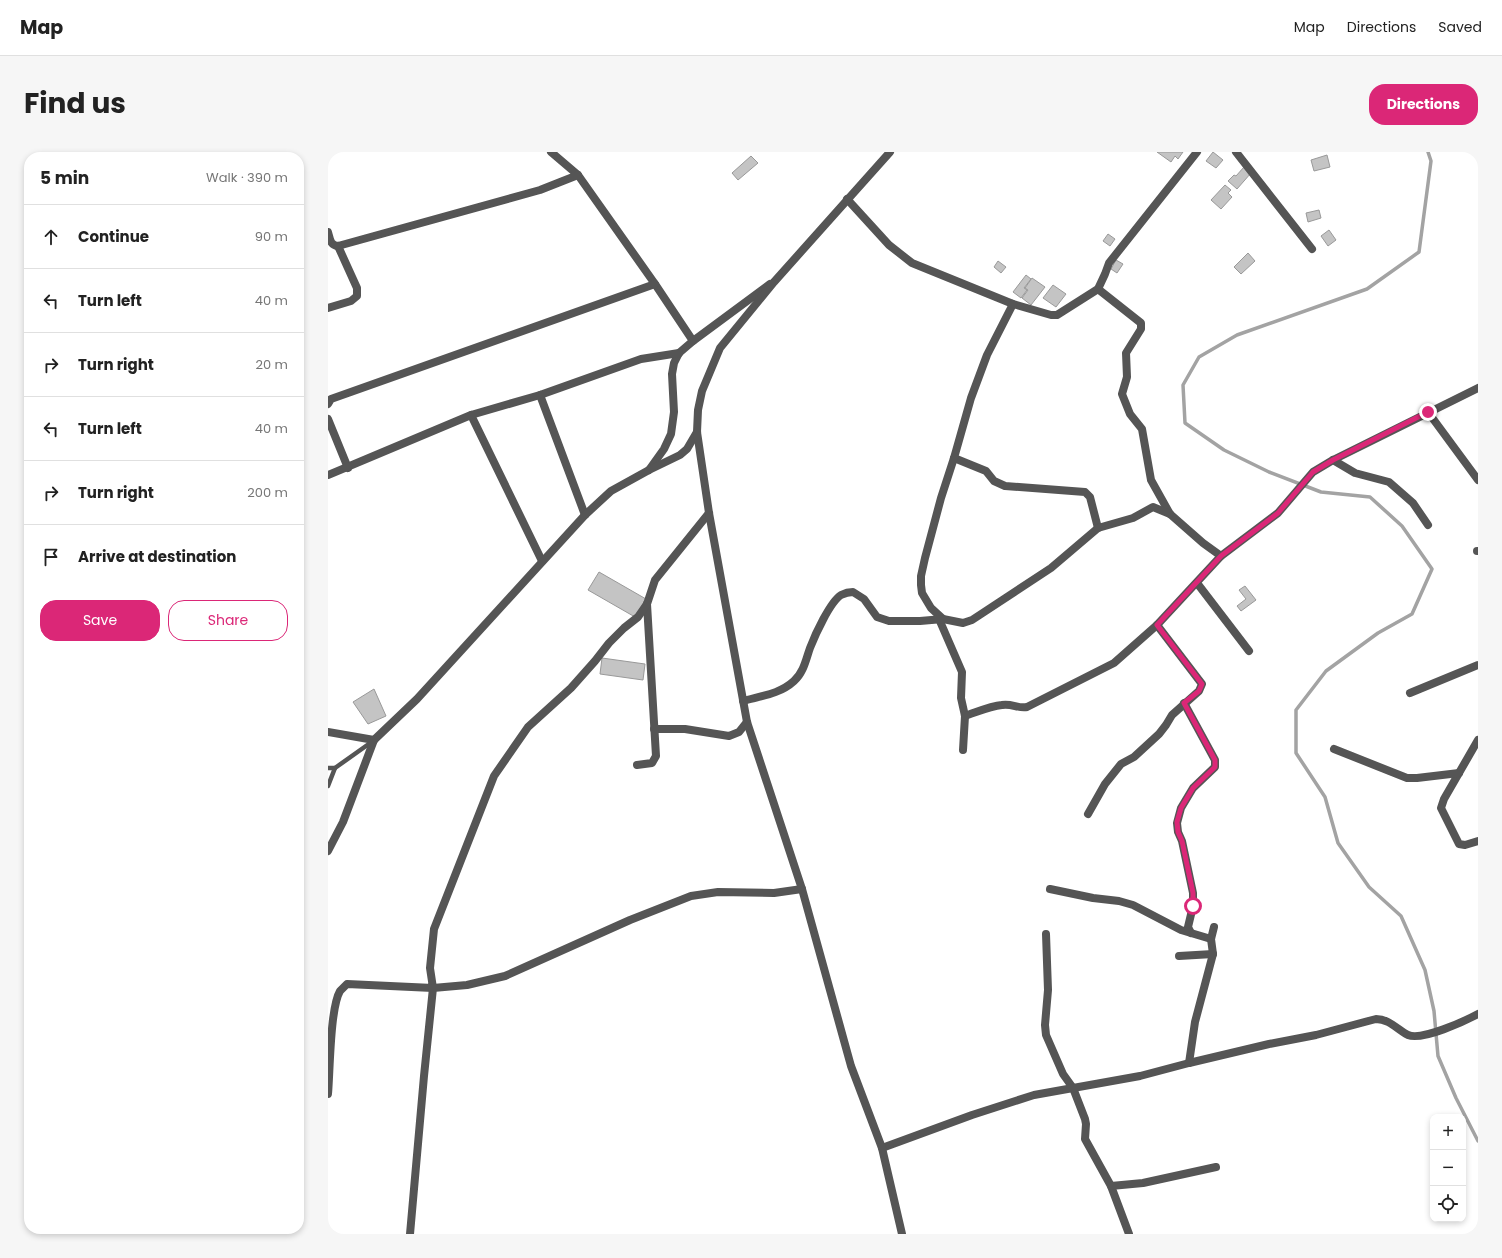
<!DOCTYPE html>
<meta charset="utf-8">
<style>
:root{--surface:#fff;--page:#f6f6f6;--text:#222;--muted:#767676;--line:#e0e0e0;--accent:#db2777}
body{margin:0;font-family:Poppins,sans-serif;background:var(--page);color:var(--text)}
.controls{position:absolute;right:12px;bottom:12px;display:grid;overflow:hidden;border-radius:8px;box-shadow:0 2px 6px #0003}
.controls button{width:36px;height:36px;display:grid;place-items:center;padding:0;border:0;border-bottom:1px solid var(--line);background:var(--surface);color:var(--text);font:20px sans-serif}
.stop{position:absolute;width:12px;height:12px;margin:-9px;border:3px solid #db2777;border-radius:50%;background:#fff}
.stop.end{background:#db2777;border-color:#fff;box-shadow:0 1px 4px #0008}
.list{margin:0;padding:0;list-style:none}
h2{display:flex;justify-content:space-between;align-items:center;height:52px;margin:0;padding:0 16px;font-size:17px}
h2 small{font-size:13px;font-weight:400;color:var(--muted)}
.list li{display:grid;grid-template-columns:26px 1fr auto;gap:12px;align-items:center;box-sizing:border-box;height:64px;padding:0 16px;border-top:1px solid var(--line)}
.list b{display:block;font-size:15px;white-space:nowrap}
.list em{font-size:13px;font-style:normal;color:var(--muted)}
.actions{display:flex;gap:8px;padding:12px 16px}
.actions a{flex:1;padding:9px 0;border:1px solid var(--accent);border-radius:16px;text-align:center;font-size:14px;color:var(--accent)}
.actions .main{background:var(--accent);color:#fff}
.icon{flex:none;width:22px;height:22px;fill:none;stroke:currentColor;stroke-width:2;stroke-linecap:round;stroke-linejoin:round}
.map{position:relative;flex:none;width:1150px;height:1082px;overflow:hidden;border-radius:16px}
header{display:flex;align-items:center;gap:24px;box-sizing:border-box;height:56px;padding:0 20px;background:var(--surface);border-bottom:1px solid var(--line)}
header strong{font-size:19px}
nav{display:flex;gap:22px;margin-inline-start:auto;font-size:14px}
.intro{display:flex;align-items:center;justify-content:space-between;box-sizing:border-box;height:96px;padding:0 24px}
h1{margin:0;font-size:28px}
.button{padding:10px 18px;border-radius:16px;background:var(--accent);color:#fff;font-size:14px;font-weight:700}
main{display:flex;gap:24px;padding:0 24px}
aside{flex:1;background:var(--surface);border-radius:16px;box-shadow:0 2px 6px #0003}
.map>svg:first-child{display:block}
.lines{fill:none;stroke-linecap:round;stroke-linejoin:round}
.stream{stroke:#a3a3a3;stroke-width:3.5}
.building{fill:#c4c4c4;stroke:#999}
.service{stroke:#555;stroke-width:4.5}
.minor{stroke:#555;stroke-width:8}
.tertiary{stroke:#555;stroke-width:8}
.route{stroke:#db2777;stroke-width:5}
</style>
<header>
<strong>Map</strong>
<nav><a>Map</a><a>Directions</a><a>Saved</a></nav>
</header>
<div class="intro"><h1>Find us</h1><a class="button">Directions</a></div>
<main>
<aside>
<h2>5 min<small>Walk · 390 m</small></h2>
<ul class="list">
<li><svg class="icon" aria-label="ahead" viewBox="0 0 24 24"><path d="M12 20V5M6 11l6-6 6 6"/></svg><div><b>Continue</b></div><em>90 m</em></li>
<li><svg class="icon" aria-label="left" viewBox="0 0 24 24"><path d="M17 20v-9H6M10 6l-5 5 5 5"/></svg><div><b>Turn left</b></div><em>40 m</em></li>
<li><svg class="icon" aria-label="right" viewBox="0 0 24 24"><path d="M7 20v-9h11M14 6l5 5-5 5"/></svg><div><b>Turn right</b></div><em>20 m</em></li>
<li><svg class="icon" aria-label="left" viewBox="0 0 24 24"><path d="M17 20v-9H6M10 6l-5 5 5 5"/></svg><div><b>Turn left</b></div><em>40 m</em></li>
<li><svg class="icon" aria-label="right" viewBox="0 0 24 24"><path d="M7 20v-9h11M14 6l5 5-5 5"/></svg><div><b>Turn right</b></div><em>200 m</em></li>
<li><svg class="icon" aria-label="arrive" viewBox="0 0 24 24"><path d="M6 21V4h12l-3 4 3 4H6"/></svg><div><b>Arrive at destination</b></div></li>
</ul>
<div class="actions"><a class="main">Save</a><a>Share</a></div>
</aside>
<div class="map">
<svg width="1150" height="1082" viewBox="0 0 1150 1082">
<rect width="100%" height="100%" fill="#fff"/>
<g class="lines">
<path class="stream" d="M1100 0 1103 9 1091 100 1039 137 909 183 871 205 855 233 857 271 896 298 941 320 993 340 1042 345 1074 374 1104 417 1084 462 1050 481 998 519 968 558V601L997 645 1010 691 1041 735 1073 764 1097 818 1106 859 1110 904 1128 946 1150 989"/>
</g>
<g class="building">
<path d="M829 0H855L850 7 847 4 843 10Z"/>
<path d="M885 0 895 8 888 16 878 9Z"/>
<path d="M999 3 1002 15 986 19 983 8Z"/>
<path d="M423 4 430 11 410 28 404 21Z"/>
<path d="M916 15 923 21 909 37 900 29 906 23 908 24Z"/>
<path d="M897 33 903 38 900 41 904 45 893 57 883 48Z"/>
<path d="M991 58 993 66 980 70 978 61Z"/>
<path d="M1001 78 1008 88 1000 94 993 84Z"/>
<path d="M780 82 787 87 782 94 775 89Z"/>
<path d="M920 101 927 109 913 122 906 115Z"/>
<path d="M788 108 795 112 789 121 783 117Z"/>
<path d="M670 109 678 115 673 121 666 115Z"/>
<path d="M698 123 703 127 696 136 699 138 693 146 685 140Z"/>
<path d="M704 126 717 135 703 153 694 146 700 138 697 136Z"/>
<path d="M725 133 738 142 728 155 715 146Z"/>
<path d="M271 420 318 447 307 465 260 438Z"/>
<path d="M917 434 928 448 913 459 909 454 918 447 911 438Z"/>
<path d="M274 506 317 512 315 528 272 522Z"/>
<path d="M46 537 58 564 40 572 25 550Z"/>
</g>
<g class="lines">
<g class="service">
<path d="M0 616H7"/>
<path d="M0 634 7 616 45 589"/>
</g>
<g class="minor">
<path d="M223 0 250 23 327 132 365 189"/>
<path d="M908 0 984 97"/>
<path d="M519 47 561 93 584 111 685 152 723 163H729L770 137 777 122 781 111 869 0"/>
<path d="M0 80C2 87 2 93 10 94L212 38 250 23"/>
<path d="M770 137 813 171V177L798 201 799 225 794 242 802 262 814 277 823 328 842 362 875 391 893 404"/>
<path d="M0 156 23 149 29 144V136L10 94"/>
<path d="M212 243 257 363"/>
<path d="M0 252 3 247 327 132"/>
<path d="M1100 260 1150 328"/>
<path d="M143 263 214 409"/>
<path d="M0 267 20 316"/>
<path d="M626 306 658 319 666 329 677 334 757 340 762 345 770 376"/>
<path d="M1005 308 1027 321 1061 330 1085 351 1100 373"/>
<path d="M321 318 336 297 343 282 346 260 344 222 346 211 351 201 365 189 442 132"/>
<path d="M0 323 143 263 212 243 313 207 351 201"/>
<path d="M1149 399H1150"/>
<path d="M869 431 921 499"/>
<path d="M611 467 634 520 633 546 637 564 635 598"/>
<path d="M615 467 603 456 594 441 593 433V424L597 406 613 346 626 306 643 246 659 203 685 152"/>
<path d="M1082 541 1150 513"/>
<path d="M415 549C433 544 452 542 466 529 476 520 478 507 482 496 487 483 502 450 513 443 517 441 521 440 525 440L536 447 549 465 561 469H592L615 467 635 471 644 468 723 416 770 376 805 366 825 355 842 362"/>
<path d="M856 551 887 608V615L865 636 853 656 849 671 850 680 854 689 865 741V754L860 775 863 781"/>
<path d="M637 564C649 560 662 554 674 553 683 551 691 557 699 555L786 511 829 473 893 404 950 361 985 320 1005 308 1150 236"/>
<path d="M326 577H357L401 584 411 580 419 570"/>
<path d="M0 580 46 588"/>
<path d="M1150 588 1116 647 1113 656 1131 692 1137 693 1150 689"/>
<path d="M1006 597 1079 626H1089L1131 621"/>
<path d="M309 613 324 611 328 604 319 452"/>
<path d="M760 662 777 632 793 612 806 605 831 582 838 573 844 563 871 539 874 532 829 473"/>
<path d="M0 699 15 670 46 588 89 547 257 363 283 339 321 318 352 303 359 297 369 280"/>
<path d="M722 737 765 746 791 749 805 753 853 778 883 787"/>
<path d="M718 782 720 838 717 873 718 883 735 922 745 936 757 967 758 972 757 987 783 1034 801 1082"/>
<path d="M851 804 885 802"/>
<path d="M861 911 867 870 885 802 883 787 886 775"/>
<path d="M0 942C2 920 2 856 12 839 14 837 17 834 19 832L105 836 102 816 106 777 166 624 200 575 243 536 267 509 281 491 296 476 310 465 319 452 327 428 381 361"/>
<path d="M554 996 644 963 706 943 812 924 861 911 941 892 988 883 1048 867C1061 867 1069 877 1080 883 1094 889 1137 869 1150 862"/>
<path d="M783 1034 815 1031 888 1015"/>
<path d="M82 1082 96 924 105 836 139 833 177 824 302 768 363 744 390 740 446 741 474 737"/>
</g>
<path class="tertiary" d="M562 0 446 130 392 196 374 239 370 258 369 280 381 361 419 570 474 737 523 914 554 996 574 1082"/>
</g>
<g class="lines">
<path class="route" d="M865 754V741L854 689 850 680 849 670 853 656 865 636 887 615V608L856 551 871 539 874 532 829 473 893 404 950 361 985 320 1005 308 1100 260"/>
</g>
</svg>
<div class="controls">
<button>+</button>
<button>−</button>
<button><svg class="icon" aria-label="locate" viewBox="0 0 24 24"><circle cx="12" cy="12" r="6"/><path d="M12 2v4M12 18v4M2 12h4M18 12h4"/></svg></button>
</div>
<div class="stop" style="left:865px;top:754px"></div>
<div class="stop end" style="left:1100px;top:260px"></div>
</div>
</main>
